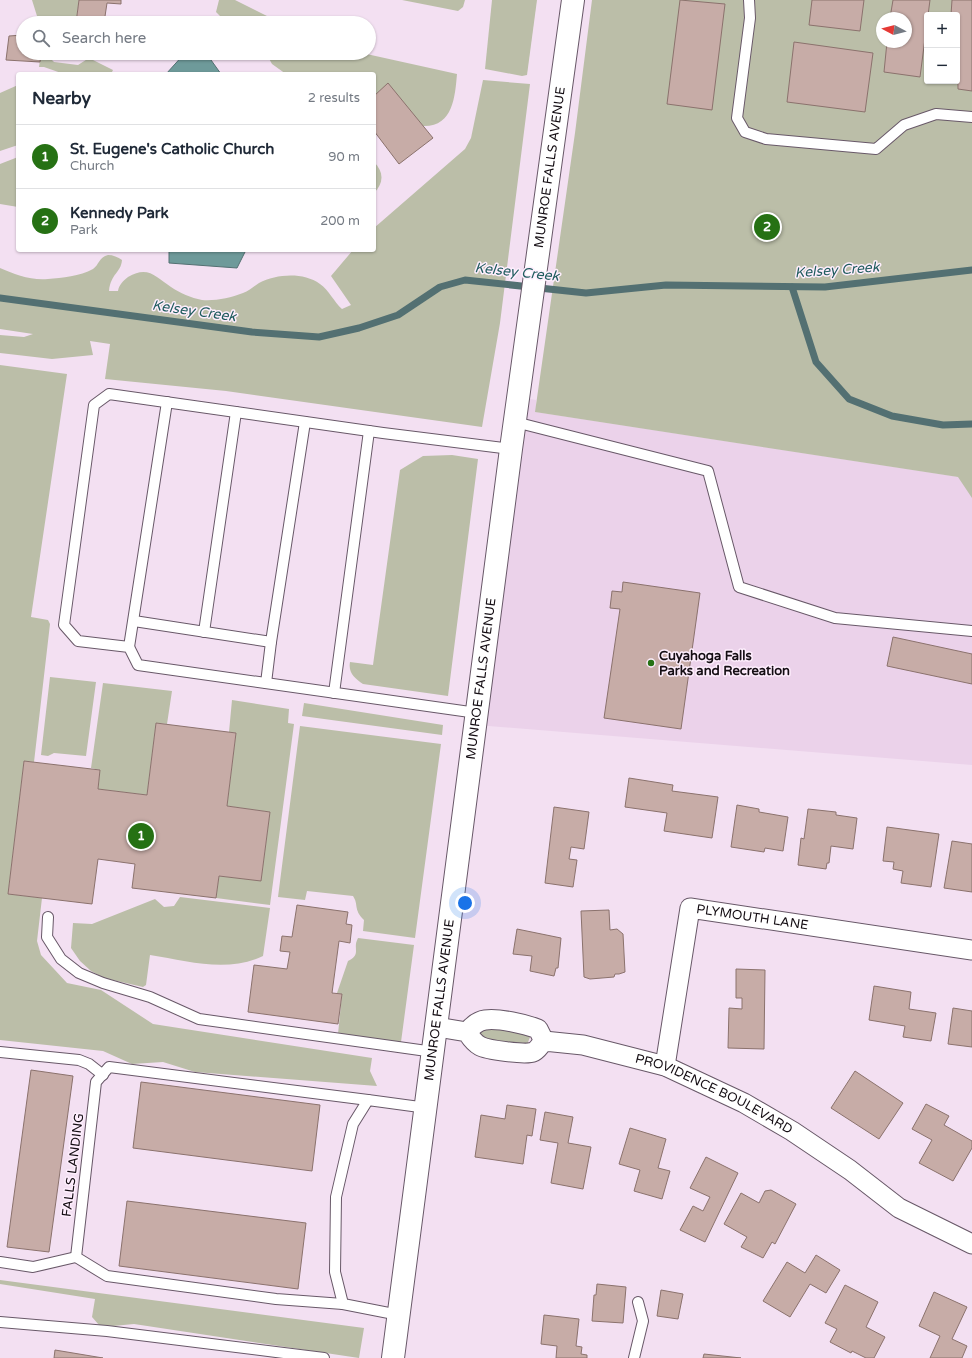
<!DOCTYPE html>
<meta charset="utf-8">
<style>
:root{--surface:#fff;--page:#f2f2f3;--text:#1f2937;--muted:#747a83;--line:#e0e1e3;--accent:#267114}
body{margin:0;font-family:"Varela Round",sans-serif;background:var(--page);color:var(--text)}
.controls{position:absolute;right:12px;top:12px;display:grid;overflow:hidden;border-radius:4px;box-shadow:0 1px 3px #0004}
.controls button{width:36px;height:36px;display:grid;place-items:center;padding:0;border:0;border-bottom:1px solid var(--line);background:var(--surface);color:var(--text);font:20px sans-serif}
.compass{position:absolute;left:876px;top:12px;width:36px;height:36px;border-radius:50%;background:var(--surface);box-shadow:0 1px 3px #0004;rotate:277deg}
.you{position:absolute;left:465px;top:903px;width:14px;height:14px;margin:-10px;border:3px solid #fff;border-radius:50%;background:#1a73e8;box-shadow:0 0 0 6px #1a73e833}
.badge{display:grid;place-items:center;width:26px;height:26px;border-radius:50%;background:var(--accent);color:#fff;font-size:13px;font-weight:700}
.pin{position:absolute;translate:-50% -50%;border:2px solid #fff;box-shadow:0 1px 4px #0006}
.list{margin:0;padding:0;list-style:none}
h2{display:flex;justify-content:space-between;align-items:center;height:52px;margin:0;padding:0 16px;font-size:17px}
h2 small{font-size:13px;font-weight:400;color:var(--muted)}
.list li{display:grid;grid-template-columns:26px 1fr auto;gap:12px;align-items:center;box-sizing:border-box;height:64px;padding:0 16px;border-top:1px solid var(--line)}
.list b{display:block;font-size:15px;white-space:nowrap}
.list p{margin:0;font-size:13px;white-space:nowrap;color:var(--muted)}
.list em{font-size:13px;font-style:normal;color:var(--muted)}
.icon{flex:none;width:22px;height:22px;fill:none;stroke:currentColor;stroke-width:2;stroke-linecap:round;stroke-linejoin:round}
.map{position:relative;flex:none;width:972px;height:1358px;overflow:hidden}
.search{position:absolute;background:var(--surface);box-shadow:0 1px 3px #0004;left:16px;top:16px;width:360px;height:44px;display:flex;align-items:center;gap:10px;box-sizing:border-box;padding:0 14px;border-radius:22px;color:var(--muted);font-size:15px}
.panel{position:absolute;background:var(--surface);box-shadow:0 1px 3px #0004;left:16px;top:72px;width:360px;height:180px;border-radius:4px}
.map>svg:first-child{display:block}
.built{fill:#ebd2ea}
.green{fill:#bbbea8;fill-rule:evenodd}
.water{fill:#6e9a9a;stroke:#537072}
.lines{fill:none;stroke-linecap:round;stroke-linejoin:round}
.stream{stroke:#537072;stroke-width:7}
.building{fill:#c7aca7;stroke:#8b726d}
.service-casing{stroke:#685868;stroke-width:12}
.minor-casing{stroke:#685868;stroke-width:21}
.tertiary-casing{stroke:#685868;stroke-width:24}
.service{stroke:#fff;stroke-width:10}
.minor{stroke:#fff;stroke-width:19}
.tertiary{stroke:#fff;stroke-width:22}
.poi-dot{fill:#267114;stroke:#feeefd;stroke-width:1.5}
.labels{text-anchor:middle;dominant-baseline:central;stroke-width:3;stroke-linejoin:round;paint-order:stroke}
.street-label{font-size:13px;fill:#140d13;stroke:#feeefd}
.poi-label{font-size:13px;font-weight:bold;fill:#140d13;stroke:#feeefd;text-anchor:start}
.water-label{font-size:14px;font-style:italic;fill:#1f5c5e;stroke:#feeefd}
</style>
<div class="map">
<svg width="972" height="1358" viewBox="0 0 972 1358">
<rect width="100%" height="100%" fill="#f3e0f2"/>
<path class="built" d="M519 397 536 400V412L972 479V765L476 725Z"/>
<g class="green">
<path d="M32 0H79L76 23H42L37 16Z"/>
<path d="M219 0H235L281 23H221L220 16 216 12Z"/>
<path d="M402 0H465L463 7 458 11Z"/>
<path d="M492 0H537L527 75 522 76 485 69Z"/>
<path d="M592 0H972V498L958 477 535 412 575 133ZM927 15H957V81H927ZM882 18H906V42H882Z"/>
<path d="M41 53 46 54 54 62 78 65 89 58 113 70 111 74H64L44 67H39Z"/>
<path d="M266 53H362L457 74C455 97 453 127 423 126L388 84 374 96V74H286L272 64Z"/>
<path d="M483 80 530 84 500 323 482 427 226 391 105 379 110 344 90 341 93 355 52 359 0 353V335L24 337 33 334 0 329V268C14 274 32 281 48 279 62 278 80 276 93 269 99 265 99 257 108 255 113 255 118 257 122 260 121 273 111 273 109 291H118C119 285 123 281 128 277 148 265 156 277 171 287 180 293 191 298 202 300 216 301 230 298 243 293 249 291 254 286 259 283 277 274 303 272 320 284 329 290 334 302 342 309L351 305 331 276 353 250H374V228L465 149 471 138Z"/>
<path d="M18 85V145L0 151V93Z"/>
<path d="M18 157V207L0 204V164Z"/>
<path d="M374 162C384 172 384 183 374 193Z"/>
<path d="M0 365 67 374 31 617 48 620 50 624 34 762 24 761 8 894 42 898 37 941 41 955 67 983 101 990 153 1024 372 1058 370 1071 377 1086 195 1072 163 1062 132 1064 103 1051 0 1040Z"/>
<path d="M452 455 478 459 448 696 363 684C355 678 348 673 350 662L373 665 400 470 423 456Z"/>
<path d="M50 677 96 682 86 756 54 753 48 756 41 755Z"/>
<path d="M103 683 172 691 167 724 156 723 147 795 98 789 100 770 91 768Z"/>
<path d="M232 700 289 709 288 723 294 724 270 905 216 898 219 876 261 880 270 812 227 806 236 733 229 732Z"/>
<path d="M304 703 443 725 442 735 302 716Z"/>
<path d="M300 726 441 744 415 938 363 931 364 920C353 909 359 905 353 896L307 891 305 900 278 897Z"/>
<path d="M180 897 270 908 263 956C227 973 188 961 150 955L146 985 143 987 104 978 91 971 80 961 71 948 73 923 92 924 155 899 164 907 174 906Z"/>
<path d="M358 938 414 945 401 1042 338 1034 342 994 337 993 348 961C362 954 352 949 358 938Z"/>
<path d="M481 1027 527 1033 530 1037 527 1045 481 1039 476 1030Z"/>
<path d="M0 1280 364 1328 359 1358 134 1324 113 1326 99 1325 92 1317 95 1299 0 1284Z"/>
</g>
<g class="water">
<path d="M185 53H206L221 74H166Z"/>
<path d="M169 250H246L237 268 169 263Z"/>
</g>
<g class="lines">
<g class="stream">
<path d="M792 287 816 362 849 399 892 416 943 425 972 424"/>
<path d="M0 298 252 332 319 337 359 328 398 315 440 287 465 280 586 293 666 285 825 287 972 270"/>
</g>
</g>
<g class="building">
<path d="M79 0H121V4L107 3 104 23H76Z"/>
<path d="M680 0 725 4 712 110 667 104Z"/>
<path d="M812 0H864L860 31 809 25Z"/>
<path d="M893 0H930L920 77 884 72 887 42H906V18H890Z"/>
<path d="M952 0H972V91L958 89 957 15H951Z"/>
<path d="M23 35V53H41L40 62 6 60 9 36Z"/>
<path d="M794 42 873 53 865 112 787 102Z"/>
<path d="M388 83 433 138 399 164 374 131V96Z"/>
<path d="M623 582 700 593 681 729 604 718 620 609 610 608 612 591 622 592Z"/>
<path d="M893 637 972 654V684L887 666Z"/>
<path d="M156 723 236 733 227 806 270 812 261 881 219 876 216 898 132 888 135 864 98 859 92 904 8 894 24 761 100 770 98 789 147 795Z"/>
<path d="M629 778 673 785 672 791 718 797 712 838 664 831 667 813 625 807Z"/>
<path d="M737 805 759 809V812L788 817 783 851 765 848 764 852 731 847Z"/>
<path d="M554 807 589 812 584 849 571 847 569 859 577 860 573 887 545 883Z"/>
<path d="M808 809 836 812V815L857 818 853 849 831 846 829 863H827L826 869 798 865 801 838 804 839Z"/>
<path d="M887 827 939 834 931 887 901 883 903 871 893 869 894 862 883 861Z"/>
<path d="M952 841 972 844V892L944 888Z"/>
<path d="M297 905 348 912 346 924 352 925 350 943 339 941 332 993 342 994 338 1024 248 1012 254 965 287 969 290 952 280 951 282 936 292 937Z"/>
<path d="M609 910 610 930 617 929 623 934 625 972 619 974H615L614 977 590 979 584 977 581 911Z"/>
<path d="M517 929 561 938 558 968H556L554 976 530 971 532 956 513 954Z"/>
<path d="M736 969 765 970 764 1049 728 1048 729 1008 742 1009V998H736Z"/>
<path d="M874 986 911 992 909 1009 936 1013 931 1041 903 1037 905 1026 869 1020Z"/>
<path d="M953 1008 972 1011V1047L948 1044Z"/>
<path d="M31 1070 73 1076 49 1252 7 1247Z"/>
<path d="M855 1071 903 1103 879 1139 831 1108Z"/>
<path d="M141 1082 320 1105 312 1171 133 1148Z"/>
<path d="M926 1104 949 1116 944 1125 972 1141V1148L953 1181 919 1163 932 1140 912 1129Z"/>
<path d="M507 1105 536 1109 532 1136 527 1135 523 1164 475 1157 481 1115 505 1119Z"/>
<path d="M545 1112 573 1117 568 1143 591 1147 583 1189 551 1183 558 1143 540 1140Z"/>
<path d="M630 1128 666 1139 658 1168 670 1171 662 1199 634 1191 640 1170 619 1164Z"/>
<path d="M706 1157 738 1173 705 1242 680 1230 693 1206 703 1211 710 1197 690 1188Z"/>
<path d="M771 1190 796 1204 775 1244 772 1242 763 1258 741 1247 747 1237 724 1224 741 1193 759 1203 765 1191Z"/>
<path d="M127 1201 306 1223 298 1289 119 1266Z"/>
<path d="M816 1255 840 1270 826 1293 810 1284 790 1317 763 1301 787 1262 805 1273Z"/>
<path d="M597 1284 626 1287 623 1323 592 1321 594 1295H596Z"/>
<path d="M845 1285 878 1302 866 1327 885 1337 874 1358H866L852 1351 851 1353 830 1342 837 1329 825 1323Z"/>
<path d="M661 1290 683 1294 678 1319 657 1316Z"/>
<path d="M934 1292 967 1307 952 1339 967 1346 962 1358H930L940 1336 919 1326Z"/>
<path d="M544 1315 579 1319 576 1346 582 1347 581 1354 587 1355V1358H556L557 1346 541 1344Z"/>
<path d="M55 1350 103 1358H54Z"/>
<path d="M704 1354 741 1358H703Z"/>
</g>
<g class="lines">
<g class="service-casing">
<g id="service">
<path d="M749 0 750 18 737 118 745 132 766 139 876 149 904 125 936 114 972 117"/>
<path d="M515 422 708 471 739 587 835 618 972 631"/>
<path d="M134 621 271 642 305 422"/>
<path d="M204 632 236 412"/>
<path d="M129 647 167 402"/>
<path d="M266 683 271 642"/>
<path d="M334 693 369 431"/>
<path d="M477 713 138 665 129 647 78 641 64 625 94 405 109 394 383 433 511 449"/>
<path d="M48 917 47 937 61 959 79 973 103 983 150 997 199 1019 434 1052"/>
<path d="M0 1052 79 1060 89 1064 103 1075"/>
<path d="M0 1262 33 1267 76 1257"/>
<path d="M343 1304 276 1299 107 1276 76 1257 96 1082 109 1067 368 1100"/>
<path d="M399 1315 343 1304 335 1272 336 1197 353 1124 368 1100 427 1108"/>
<path d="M0 1322 107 1331 324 1358"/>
<path d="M634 1358 643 1321 638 1302"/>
</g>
</g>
<g class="minor-casing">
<g id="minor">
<path id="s1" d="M437 1027 467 1032C471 1038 473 1042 480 1046 487 1050 526 1055 533 1052 537 1051 541 1044 544 1041L583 1045 665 1066 744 1103 792 1131 850 1170 899 1208 972 1244"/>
<path d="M467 1032C472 1026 477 1021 485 1020 499 1018 525 1024 538 1029L544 1041"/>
<path id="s2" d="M665 1066 690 908 972 950"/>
</g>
</g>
<g class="tertiary-casing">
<g id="tertiary">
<path id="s3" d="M393 1358 511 449 573 0"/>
</g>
</g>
<use href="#service" class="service"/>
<use href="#minor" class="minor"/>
<use href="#tertiary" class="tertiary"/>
</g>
<circle class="poi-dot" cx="651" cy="663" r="4"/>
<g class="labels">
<g class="street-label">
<text stroke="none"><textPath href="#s3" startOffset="1201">MUNROE FALLS AVENUE</textPath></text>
<text stroke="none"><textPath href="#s3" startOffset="685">MUNROE FALLS AVENUE</textPath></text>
<text stroke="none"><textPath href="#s2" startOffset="223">PLYMOUTH LANE</textPath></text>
<text stroke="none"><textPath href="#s3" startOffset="361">MUNROE FALLS AVENUE</textPath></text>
<text stroke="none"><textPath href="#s1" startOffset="299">PROVIDENCE BOULEVARD</textPath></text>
<text transform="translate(73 1165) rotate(-83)">FALLS LANDING</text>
</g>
<g class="poi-label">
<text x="659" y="656">Cuyahoga Falls<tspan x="659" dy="15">Parks and Recreation</tspan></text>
</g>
<g class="water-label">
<text transform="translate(837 270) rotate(-4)">Kelsey Creek</text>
<text transform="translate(517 272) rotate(6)">Kelsey Creek</text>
<text transform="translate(194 311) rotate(8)">Kelsey Creek</text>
</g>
</g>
</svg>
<div class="controls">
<button>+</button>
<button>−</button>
</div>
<svg class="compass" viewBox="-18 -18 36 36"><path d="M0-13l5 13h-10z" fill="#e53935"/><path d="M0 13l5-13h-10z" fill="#747a83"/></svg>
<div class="you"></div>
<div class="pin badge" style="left:141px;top:836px">1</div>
<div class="pin badge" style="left:767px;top:227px">2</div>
<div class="search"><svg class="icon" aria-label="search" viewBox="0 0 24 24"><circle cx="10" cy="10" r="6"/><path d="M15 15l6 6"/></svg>Search here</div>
<section class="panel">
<h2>Nearby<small>2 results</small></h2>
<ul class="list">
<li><span class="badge">1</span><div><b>St. Eugene's Catholic Church</b><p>Church</p></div><em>90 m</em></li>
<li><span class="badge">2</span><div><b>Kennedy Park</b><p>Park</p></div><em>200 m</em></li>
</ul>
</section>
</div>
